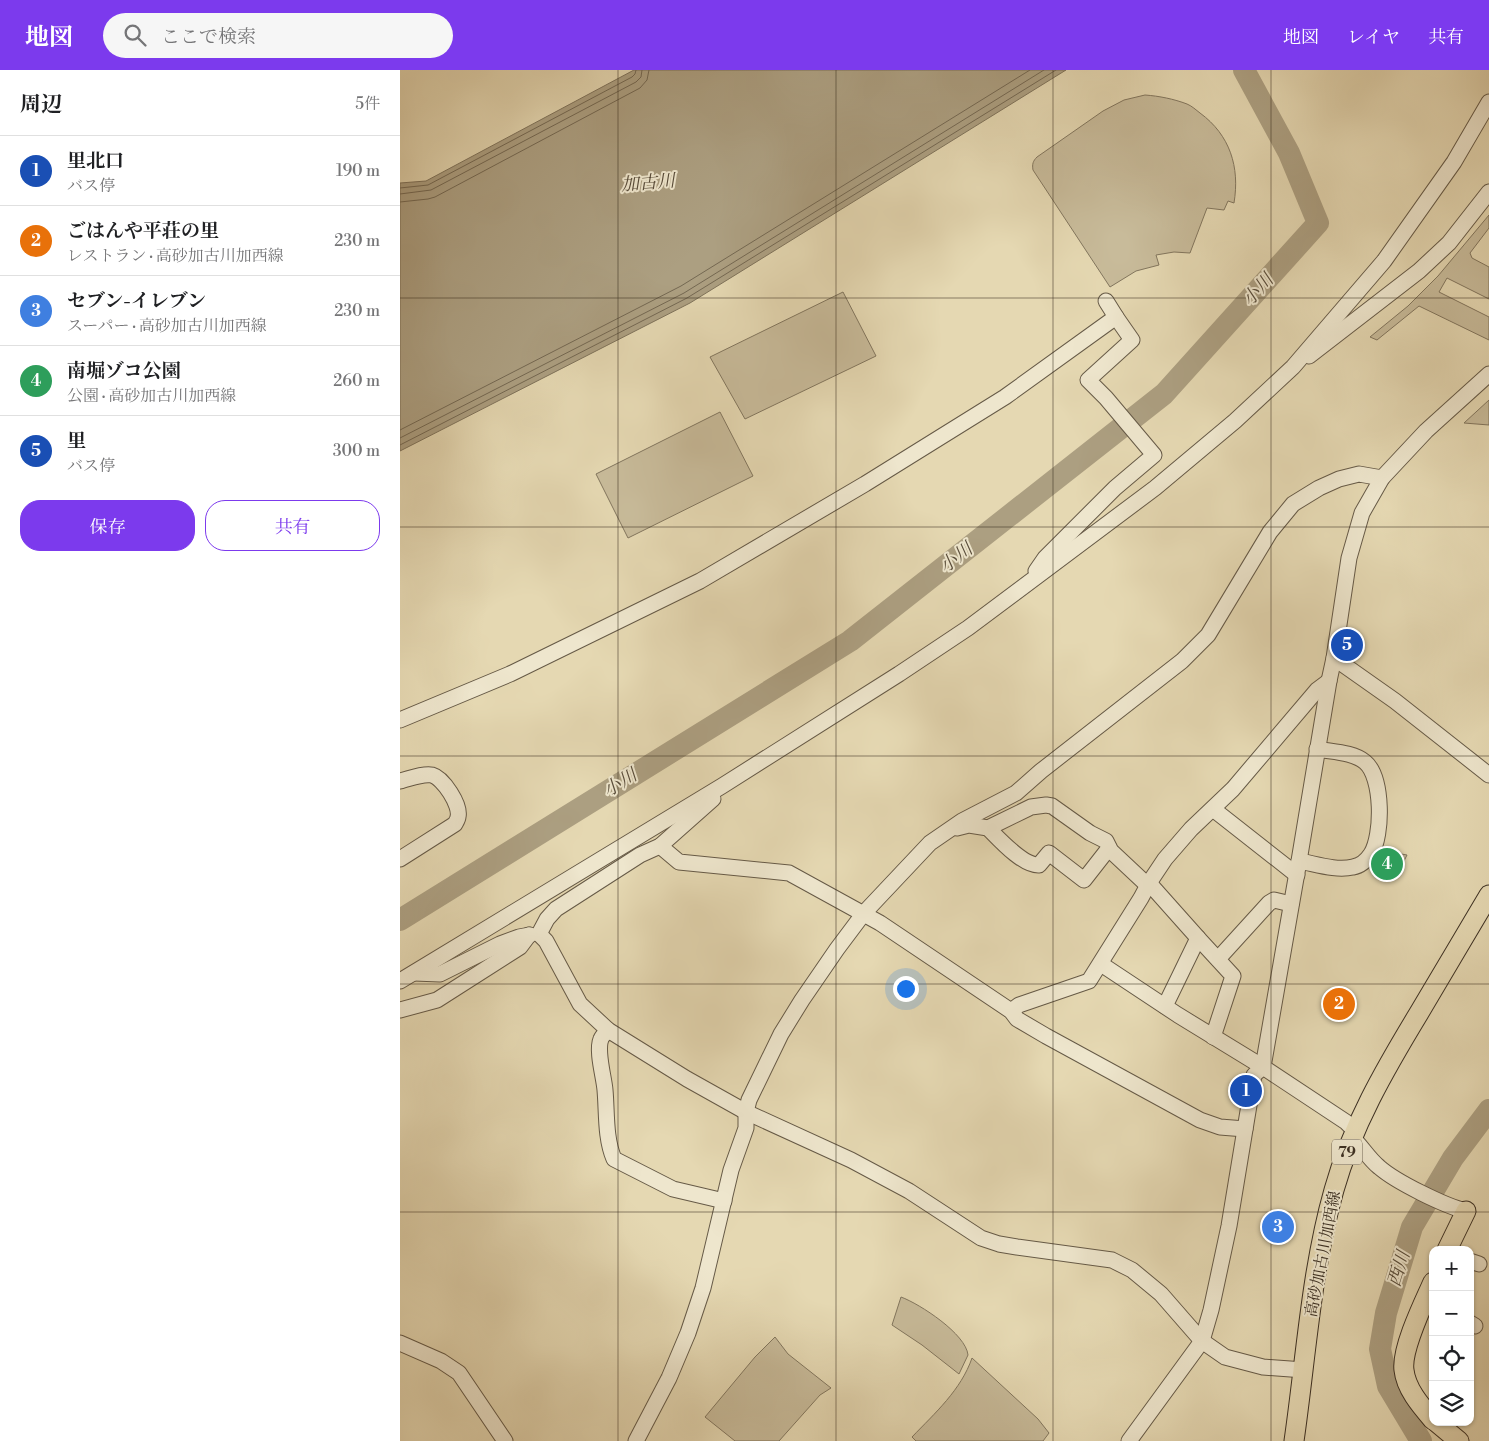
<!DOCTYPE html>
<html lang="ja">
<meta charset="utf-8">
<style>
:root{--surface:#fff;--page:#f6f6f6;--text:#202124;--muted:#757577;--line:#e0e0e0;--accent:#7c3aed}
body{margin:0;font-family:"Libre Bodoni","Noto Serif JP",serif;background:var(--page);color:var(--text)}
.controls{position:absolute;right:15px;bottom:15px;display:grid;overflow:hidden;border-radius:10px;box-shadow:0 1px 4px #0004}
.controls button{width:45px;height:45px;display:grid;place-items:center;padding:0;border:0;border-bottom:1px solid var(--line);background:var(--surface);color:var(--text);font:25px sans-serif}
.you{position:absolute;left:505px;top:918px;width:18px;height:18px;margin:-12px;border:4px solid #fff;border-radius:50%;background:#1a73e8;box-shadow:0 0 0 8px #1a73e833}
.badge{display:grid;place-items:center;width:32px;height:32px;border-radius:50%;background:var(--accent);color:#fff;font-size:16px;font-weight:700}
.pin{position:absolute;translate:-50% -50%;border:2px solid #fff;box-shadow:0 1px 5px #0006}
.list{margin:0;padding:0;list-style:none}
h2{display:flex;justify-content:space-between;align-items:center;height:65px;margin:0;padding:0 20px;font-size:21px}
h2 small{font-size:16px;font-weight:400;color:var(--muted)}
.list li{display:grid;grid-template-columns:32px 1fr auto;gap:15px;align-items:center;box-sizing:border-box;height:70px;padding:0 20px;border-top:1px solid var(--line)}
.list b{display:block;font-size:19px;white-space:nowrap}
.list p{margin:0;font-size:16px;white-space:nowrap;color:var(--muted)}
.list em{font-size:16px;font-style:normal;color:var(--muted)}
.actions{display:flex;gap:10px;padding:15px 20px}
.actions a{flex:1;padding:11px 0;border:1px solid var(--accent);border-radius:20px;text-align:center;font-size:18px;color:var(--accent)}
.actions .main{background:var(--accent);color:#fff}
.icon{flex:none;width:28px;height:28px;fill:none;stroke:currentColor;stroke-width:2;stroke-linecap:round;stroke-linejoin:round}
.map{position:relative;flex:none;width:1089px;height:1371px;overflow:hidden}
header{display:flex;align-items:center;gap:30px;box-sizing:border-box;height:70px;padding:0 25px;background:var(--accent);color:#fff}
header strong{font-size:24px}
nav{display:flex;gap:28px;margin-inline-start:auto;font-size:18px}
.search{width:350px;height:45px;background:var(--page);display:flex;align-items:center;gap:12px;box-sizing:border-box;padding:0 18px;border-radius:28px;color:var(--muted);font-size:19px}
main{display:flex}
aside{flex:1;background:var(--surface)}
.map>svg:first-child{display:block}
.green{fill:#c8bb9a;stroke:#82765e}
.water{fill:#ac9f81;stroke:#7f735b}
.lines{fill:none;stroke-linecap:round;stroke-linejoin:round}
.shore{stroke:#746852;stroke-width:1}
.river{stroke:#ac9f81;stroke-width:22}
.minor-casing{stroke:#665a47;stroke-width:17}
.major-casing{stroke:#3c3023;stroke-width:21}
.minor{stroke:#eee6cd;stroke-width:15}
.major{stroke:#e5d8b2;stroke-width:19}
.grid{fill:none;stroke:#3c3023;stroke-width:1;stroke-opacity:0.55}
.labels{text-anchor:middle;dominant-baseline:central;stroke-width:4;stroke-linejoin:round;paint-order:stroke}
.shield{fill:#eee6cd;stroke:#716756;stroke-width:1}
.shield-label{font-size:15px;font-weight:bold;fill:#3c3023}
.street-label{font-size:16px;fill:#3c3023;stroke:#eee6cd}
.water-label{font-size:18px;font-style:italic;fill:#584c3a;stroke:#eee6cd}
</style>
<header>
<strong>地図</strong>
<div class="search"><svg class="icon" aria-label="search" viewBox="0 0 24 24"><circle cx="10" cy="10" r="6"/><path d="M15 15l6 6"/></svg>ここで検索</div>
<nav><a>地図</a><a>レイヤ</a><a>共有</a></nav>
</header>
<main>
<aside>
<h2>周辺<small>5件</small></h2>
<ul class="list">
<li><span class="badge" style="background:#1a4fb4">1</span><div><b>里北口</b><p>バス停</p></div><em>190 m</em></li>
<li><span class="badge" style="background:#e8710a">2</span><div><b>ごはんや平荘の里</b><p>レストラン · 高砂加古川加西線</p></div><em>230 m</em></li>
<li><span class="badge" style="background:#3f7fe0">3</span><div><b>セブン-イレブン</b><p>スーパー · 高砂加古川加西線</p></div><em>230 m</em></li>
<li><span class="badge" style="background:#2e9e5b">4</span><div><b>南堀ゾコ公園</b><p>公園 · 高砂加古川加西線</p></div><em>260 m</em></li>
<li><span class="badge" style="background:#1a4fb4">5</span><div><b>里</b><p>バス停</p></div><em>300 m</em></li>
</ul>
<div class="actions"><a class="main">保存</a><a>共有</a></div>
</aside>
<div class="map">
<svg width="1089" height="1371" viewBox="0 0 1089 1371">
<rect width="100%" height="100%" fill="#e5d8b2"/>
<filter id="stains"><feTurbulence type="fractalNoise" baseFrequency=".004" numOctaves="4"/><feColorMatrix values="0 0 0 0 .2 0 0 0 0 .09 0 0 0 0 .02 0 0 0 .5 -.17"/></filter>
<radialGradient id="worn" r=".72"><stop offset=".6" stop-color="#630" stop-opacity="0"/><stop offset="1" stop-color="#630" stop-opacity=".3"/></radialGradient>
<g class="green">
<path d="M745 25C759 26 774 29 787 34 792 36 796 40 800 43 830 65 840 97 834 133L828 131 824 140 807 138 790 183 774 182 756 185 759 195 736 201 710 217 633 100C632 94 633 91 637 87L703 41 724 30Z"/>
<path d="M1089 145V158L1070 183 1072 188 1089 197V229L1047 208 1039 222 1089 247V270L1019 236 977 270 970 267 1008 236 1038 206Z"/>
<path d="M443 222 476 286 345 349 310 287Z"/>
<path d="M1089 330V355L1064 353Z"/>
<path d="M320 342 353 406 228 468 196 404Z"/>
<path d="M984 781 1007 785 1001 797 998 796 987 808 969 793 975 786 979 789Z"/>
<path d="M501 1227C520 1234 566 1264 568 1285L559 1304 522 1275 492 1255Z"/>
<path d="M375 1267 388 1284 431 1318 420 1325 379 1371H335L305 1347 355 1287Z"/>
<path d="M572 1288 638 1349 649 1363 643 1371H516L512 1367C535 1343 561 1320 572 1288Z"/>
</g>
<path class="water" d="M234 0H666L290 233 0 381V113L26 111Z"/>
<g class="lines">
<g class="shore">
<path d="M0 118 28 115 232 7 235 4 236 0"/>
<path d="M0 124 31 120 236 12 241 7 242 0"/>
<path d="M0 132 28 129 35 127 240 18 247 10 249 0"/>
<path d="M0 360 281 216 630 0"/>
<path d="M0 368 284 223 644 0"/>
<path d="M0 375 287 228 656 0"/>
</g>
<g class="river">
<path d="M0 850 450 571 764 324 918 153 889 83 844 0"/>
<path d="M1021 1371 988 1316 980 1279 986 1243 1012 1157 1053 1088 1089 1040"/>
</g>
<g class="minor-casing">
<g id="minor">
<path d="M706 231 716 247"/>
<path d="M909 286 1019 201 1049 173 1089 122"/>
<path d="M934 588 995 631 1089 705"/>
<path d="M0 650 110 604 300 511 465 414 605 327 716 247 732 270 688 310 706 328 754 385 715 418 645 488 636 501"/>
<path d="M0 711C9 709 22 703 32 705 43 708 61 735 58 747 58 749 56 752 55 754L0 789"/>
<path d="M813 739 897 805"/>
<path d="M557 758 569 755 588 758 631 737 646 735 652 736 690 763 706 771 711 781 743 811 749 813 798 868"/>
<path d="M588 758C599 769 623 796 639 795L649 783 684 810 709 778"/>
<path d="M260 776 279 792 389 803 480 853 611 941 617 949 646 966 800 1050 820 1057 845 1059"/>
<path d="M899 791C916 794 936 801 953 797 960 796 967 790 971 784 983 765 983 707 965 692 953 682 932 682 917 679"/>
<path d="M139 864 146 871 180 934 208 960 287 1009 346 1042 451 1090 509 1121 581 1168 599 1174 617 1177 712 1190 732 1200 761 1224 802 1271 825 1287 863 1297 904 1300"/>
<path d="M139 864 147 849 156 839 240 785 260 776 313 729"/>
<path d="M818 889 869 833 874 830 891 834"/>
<path d="M701 894 778 945 863 997 946 1052 955 1061"/>
<path d="M14 903 40 904 100 874 119 867 130 865"/>
<path d="M0 911 322 716 499 604 568 558 755 418 835 351 893 297 984 191 1054 92 1089 32"/>
<path d="M765 936 798 868 833 906 813 967"/>
<path d="M0 940 37 930 120 877 129 865"/>
<path d="M611 941 619 935 689 911 741 828 749 813 765 789 791 759 833 719 917 620 929 611"/>
<path d="M208 960C206 963 202 966 201 969 196 981 204 1007 205 1020 207 1042 205 1068 214 1089L273 1119 324 1131"/>
<path d="M953 1068C962 1077 969 1089 979 1097 996 1112 1045 1136 1066 1141"/>
<path d="M1070 1191 1079 1194"/>
<path d="M1070 1253 1075 1256"/>
<path d="M0 1273 41 1291 59 1303 105 1371"/>
<path d="M236 1371 269 1308 288 1263 303 1218 331 1100 346 1058V1042L349 1030 381 964 402 930 437 879 464 843 530 773 562 751 616 723 641 701 782 591 808 565 870 462 893 434 919 418 939 409 959 404 982 408"/>
<path d="M729 1371 802 1271 811 1240 829 1156 854 1005 863 997 899 791 929 611 934 588 949 488 962 443 982 408 1026 361 1089 304"/>
</g>
</g>
<g class="major-casing">
<g id="major">
<path d="M1047 1180 1066 1141"/>
<path d="M1033 1212C1024 1232 1001 1279 1004 1300 1006 1319 1021 1336 1033 1350"/>
<path d="M1036 1352 1059 1371"/>
<path d="M894 1371C906 1288 911 1201 934 1120 952 1056 985 999 1019 943 1042 904 1066 864 1089 825"/>
</g>
</g>
<use href="#minor" class="minor"/>
<use href="#major" class="major"/>
</g>
<path class="grid" d="M218 0V1371M436 0V1371M653 0V1371M871 0V1371M0 228H1089M0 457H1089M0 686H1089M0 914H1089M0 1142H1089"/>
<g class="labels">
<rect class="shield" x="932" y="1069.5" width="30" height="25" rx="4"/>
<g class="shield-label">
<text x="947" y="1082">79</text>
</g>
<g class="street-label">
<text transform="translate(923 1184) rotate(-79)">高砂加古川加西線</text>
</g>
<g class="water-label">
<text transform="translate(248 113) rotate(-5)">加古川</text>
<text transform="translate(858 220) rotate(-48)">小川</text>
<text transform="translate(556 488) rotate(-38)">小川</text>
<text transform="translate(220 713) rotate(-32)">小川</text>
<text transform="translate(999 1199) rotate(-73)">西川</text>
</g>
</g>
<rect width="100%" height="100%" filter="url(#stains)"/>
<rect width="100%" height="100%" fill="url(#worn)"/>
</svg>
<div class="controls">
<button>+</button>
<button>−</button>
<button><svg class="icon" aria-label="locate" viewBox="0 0 24 24"><circle cx="12" cy="12" r="6"/><path d="M12 2v4M12 18v4M2 12h4M18 12h4"/></svg></button>
<button><svg class="icon" aria-label="layers" viewBox="0 0 24 24"><path d="M12 4l9 5-9 5-9-5zM3 14l9 5 9-5"/></svg></button>
</div>
<div class="you"></div>
<div class="pin badge" style="left:846px;top:1021px;background:#1a4fb4">1</div>
<div class="pin badge" style="left:939px;top:934px;background:#e8710a">2</div>
<div class="pin badge" style="left:878px;top:1157px;background:#3f7fe0">3</div>
<div class="pin badge" style="left:987px;top:794px;background:#2e9e5b">4</div>
<div class="pin badge" style="left:947px;top:575px;background:#1a4fb4">5</div>
</div>
</main>
